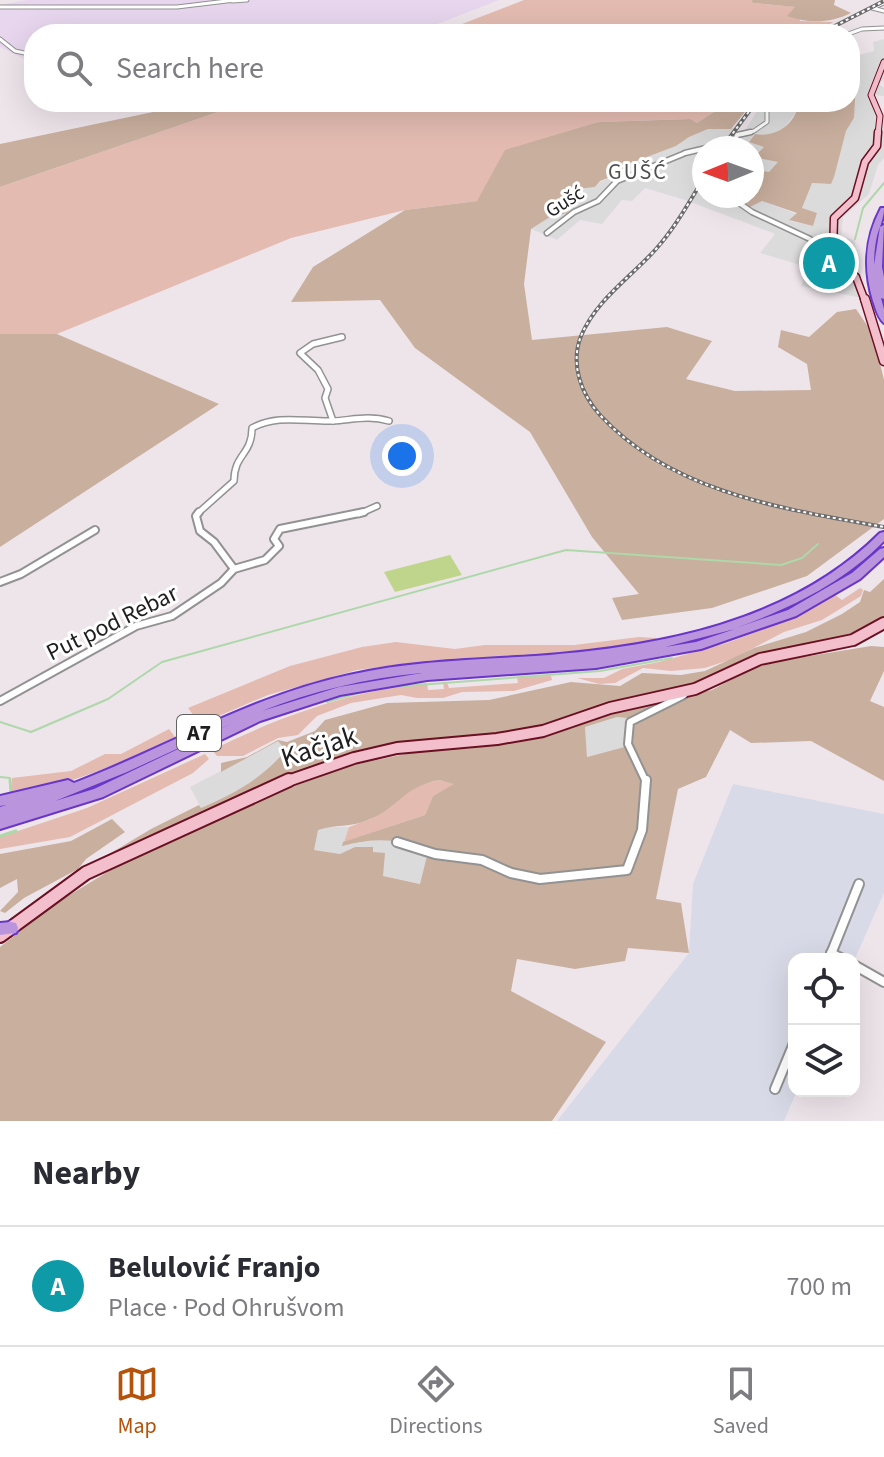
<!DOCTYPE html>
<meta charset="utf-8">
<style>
:root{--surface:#fff;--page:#f7f7f7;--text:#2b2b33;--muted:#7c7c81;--line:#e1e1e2;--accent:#b45309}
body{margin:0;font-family:"Source Sans 3",sans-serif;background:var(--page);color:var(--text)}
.controls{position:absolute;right:24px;bottom:24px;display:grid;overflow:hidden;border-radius:16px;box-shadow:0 8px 32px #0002}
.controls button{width:72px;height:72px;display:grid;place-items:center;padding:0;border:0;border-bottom:2px solid var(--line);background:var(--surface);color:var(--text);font:40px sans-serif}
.compass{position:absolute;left:692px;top:136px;width:72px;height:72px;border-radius:50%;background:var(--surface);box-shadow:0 8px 32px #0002;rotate:269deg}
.you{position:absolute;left:402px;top:456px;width:28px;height:28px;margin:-20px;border:6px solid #fff;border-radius:50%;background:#1a73e8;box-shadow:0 0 0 12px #1a73e833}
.badge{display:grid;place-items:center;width:52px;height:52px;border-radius:50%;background:var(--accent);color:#fff;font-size:26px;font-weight:700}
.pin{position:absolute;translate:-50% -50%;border:4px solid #fff;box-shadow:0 2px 8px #0006}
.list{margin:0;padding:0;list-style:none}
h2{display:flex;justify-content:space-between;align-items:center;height:104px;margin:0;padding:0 32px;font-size:34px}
h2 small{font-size:26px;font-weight:400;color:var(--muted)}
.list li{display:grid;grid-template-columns:52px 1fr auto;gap:24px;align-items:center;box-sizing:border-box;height:120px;padding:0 32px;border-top:2px solid var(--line)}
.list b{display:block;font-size:30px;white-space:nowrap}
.list p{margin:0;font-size:26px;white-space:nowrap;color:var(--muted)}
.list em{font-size:26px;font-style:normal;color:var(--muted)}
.icon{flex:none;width:44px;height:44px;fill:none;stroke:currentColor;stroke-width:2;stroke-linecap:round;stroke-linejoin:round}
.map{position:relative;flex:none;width:884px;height:1121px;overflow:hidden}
.search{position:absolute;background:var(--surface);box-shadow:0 8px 32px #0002;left:24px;right:24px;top:24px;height:88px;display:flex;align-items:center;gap:20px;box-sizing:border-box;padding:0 28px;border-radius:32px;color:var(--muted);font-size:30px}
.sheet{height:224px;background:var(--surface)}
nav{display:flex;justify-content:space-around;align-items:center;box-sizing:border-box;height:112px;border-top:2px solid var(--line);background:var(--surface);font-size:22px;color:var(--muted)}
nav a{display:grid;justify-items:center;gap:4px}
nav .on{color:var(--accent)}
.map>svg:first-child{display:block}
.residential{fill:#dcdbdc}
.commercial{fill:#e7d6ed}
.industrial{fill:#d8dae7}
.grass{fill:#e3bbb1}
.forest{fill:#c9af9e;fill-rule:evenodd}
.pitch{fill:#bfd58b}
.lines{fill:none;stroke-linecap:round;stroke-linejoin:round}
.stream-far1{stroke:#aed7aa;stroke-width:2}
.stream{stroke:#aed7aa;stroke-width:3}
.street-far4-casing{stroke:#929292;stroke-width:5}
.street-far3-casing{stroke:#929292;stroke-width:7}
.street-far2-casing{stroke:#929292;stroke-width:8}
.street-far1-casing{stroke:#929292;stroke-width:10}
.street-casing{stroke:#929292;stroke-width:12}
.secondary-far4-casing{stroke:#6b1022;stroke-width:7}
.secondary-far3-casing{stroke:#6b1022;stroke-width:9}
.secondary-far2-casing{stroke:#6b1022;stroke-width:11}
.secondary-far1-casing{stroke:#6b1022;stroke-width:14}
.secondary-casing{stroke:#6b1022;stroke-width:16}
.highway-casing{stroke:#6936c8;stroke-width:4}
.street-far4{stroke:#fff;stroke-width:3}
.street-far3{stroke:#fff;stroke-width:4}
.street-far2{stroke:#fff;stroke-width:5}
.street-far1{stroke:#fff;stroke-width:6}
.street{stroke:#fff;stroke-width:8}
.secondary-far4{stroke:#f3bfcc;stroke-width:5}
.secondary-far3{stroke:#f3bfcc;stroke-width:6}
.secondary-far2{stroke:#f3bfcc;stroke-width:8}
.secondary-far1{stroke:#f3bfcc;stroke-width:10}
.secondary{stroke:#f3bfcc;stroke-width:12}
.highway{fill:#ba95de;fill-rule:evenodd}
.rail-casing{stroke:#6c6c6c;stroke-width:4}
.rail{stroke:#fff;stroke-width:2;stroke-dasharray:3;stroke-linecap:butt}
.labels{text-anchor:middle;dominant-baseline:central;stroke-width:6;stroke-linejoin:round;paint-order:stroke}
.far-street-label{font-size:20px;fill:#1e1e1e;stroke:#fff}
.far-neighbourhood-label{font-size:22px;letter-spacing:2px;fill:#515151;stroke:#fff}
.shield{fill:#fff;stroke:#626262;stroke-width:2}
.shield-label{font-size:22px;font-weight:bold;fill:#1e1e1e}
.street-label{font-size:24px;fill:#1e1e1e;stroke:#fff}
.near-street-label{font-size:28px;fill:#1e1e1e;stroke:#fff}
</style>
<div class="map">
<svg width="884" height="1121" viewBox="0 0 884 1121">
<rect width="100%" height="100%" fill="#eee5eb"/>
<g class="residential">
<path d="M884 39V79L879 85 884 87V96L875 95 884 116V158L878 165 869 194 843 217 841 237 855 240 856 271 867 299 801 286 807 267 760 253 775 234 688 201 645 188 632 201 622 200 602 224 580 220 557 240 531 229 550 217 567 212 572 203 567 201 577 189 595 187 600 182 618 174 631 163 676 146 689 137 708 129 723 127 738 128V132L745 130 763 102H799L798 110 780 133 770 137 755 134 749 141 764 147 755 157 779 162 769 172 752 169V148H704V196H747L741 200 750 206 762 201 797 214 790 221 813 226 817 213 802 209 809 187 812 183 831 184 846 131 854 118 855 82 850 81 852 63 850 57 874 51 873 42Z"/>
<path d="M617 717 636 719 632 745 587 757 585 727Z"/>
<path d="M278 741 286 750 269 771 225 798 201 808 190 787Z"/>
<path d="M326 827H349L343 845 362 840 397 839 429 848 421 884 383 876 373 852 355 847 340 854 313 850 318 829Z"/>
</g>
<path class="commercial" d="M27 0H499L412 34H34V64L0 47V5Z"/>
<path class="industrial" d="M733 784 884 814V893L854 961 794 959V1091H797L784 1121H557L689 953 693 884Z"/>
<g class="grass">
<path d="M524 0H751L753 3 797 7 800 21 833 22 816 34H436Z"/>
<path d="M247 102H729L697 123 689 119 599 122 477 201 405 210 291 238 57 334H0V187Z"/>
<path d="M860 588 863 590 861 596 822 620 784 632 732 659 705 668 671 671 643 668 615 683 599 684 577 678H604L622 669 659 662 727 643 790 619 835 595 842 600Z"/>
<path d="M639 637 656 638 658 641 562 655 397 665 357 670 268 695 200 724 188 708 290 666 362 647 396 642 455 649 485 645H574Z"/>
<path d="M551 676 552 680 514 691 462 692 443 698H417L401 695 351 703 317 716 298 735 278 738 243 756H217L212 750C281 716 350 691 427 683L428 690 444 689 443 682H447L449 688 518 683 517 677Z"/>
<path d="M169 729 175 737C122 763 70 784 12 797V778L71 771 105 754H121Z"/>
<path d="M205 754 209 759 193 773 70 837 0 849V837L87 808Z"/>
<path d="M439 780 456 784 433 796 425 815 344 842 349 827 371 819 418 785Z"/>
</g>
<g class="forest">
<path d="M751 0H835L834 5 851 13C830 23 810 24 787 16L795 7 753 3Z"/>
<path d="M850 81H856L854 118 846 131 834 177 831 184 812 183 802 208 817 213 813 226 789 220 797 213 762 201 750 207 740 200 752 196 755 191 752 190V169L769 172 778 162 754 157 764 147 749 142 755 134C776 138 796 124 799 102H850Z"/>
<path d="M201 102H247L0 187V144Z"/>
<path d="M729 102H753L731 129H708L689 137 676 146 631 163 618 174 600 181 595 187 577 189 568 201 572 203 567 213 550 217 531 229 524 284 532 340 667 327 712 341 686 379 735 391 811 390 807 364 778 347 781 330 809 337 837 312 856 309 873 334 884 380V519L807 576 712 608 622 620 612 598 639 594 592 537 530 432 415 348 380 300 291 302 313 267 405 210 477 201 505 150 599 122 690 119 697 123Z"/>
<path d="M0 334H57L219 404 0 547Z"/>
<path d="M884 579V618L855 635 757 655 708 680 629 697 519 732 359 752 329 762 249 792 96 862 151 829 199 805 201 808C234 794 263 778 286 750L278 741 221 772V763L247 757 278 740 287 742 315 731 325 720 387 703 489 700 571 682 620 686 642 673 681 675 705 671 754 648 806 632 842 614 860 602 864 590 870 592Z"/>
<path d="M871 646 884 647V671L870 701 884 707V781L811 741 751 743 730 730 706 777 678 789 656 899 681 903 689 953 628 948 625 961 575 969 517 959 511 991 606 1042 552 1121H0V947L58 902 119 865 257 800 349 766 419 751 474 748 548 735 618 712 712 690 747 671 773 662ZM617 717 635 719 632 745 587 757 585 727ZM439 780 454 784 433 796 425 815 343 842 342 846C373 837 398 839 429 848L420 884 383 876 385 853 373 852V847H355L340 854 314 850 318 830C335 824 351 828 368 820 400 807 401 788 439 780Z"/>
<path d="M112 819 125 832 86 859 78 869 24 898 5 913 0 911 18 892 17 879 0 888V854L71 841Z"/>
</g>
<path class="pitch" d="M450 555 462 575 395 592 384 572Z"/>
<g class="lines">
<g class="stream-far1">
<path d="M855 239 863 208 884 183"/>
<path d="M883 264 884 244"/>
<path d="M379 688 600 671 672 658"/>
<path d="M327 702 373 689"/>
<path d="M0 722 31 732 108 699 162 662 566 550 781 565 802 558 818 544"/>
<path d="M0 777 10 778V782"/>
</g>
<g class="stream">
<path d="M10 780 11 792"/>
<path d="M0 836 16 831"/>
</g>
<g class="street-far4-casing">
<g id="street-far4">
<path d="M232 1 247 0"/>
<path d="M884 3 872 8 884 11"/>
<path d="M0 7H177L235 0"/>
<path d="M848 34 862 29 884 28"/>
<path d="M0 39 15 51 34 55"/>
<path d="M743 134 754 131 767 122V111L776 102"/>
</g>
</g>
<g class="street-far3-casing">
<g id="street-far3">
<path d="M732 148 737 135 751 132"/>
<path d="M685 153 719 145 717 148"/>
<path d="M729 196 752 212 810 239 821 260 838 262"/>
<path d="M547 233 574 212 598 201 617 181 683 154"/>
</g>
</g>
<g class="street-far2-casing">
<g id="street-far2">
<path d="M333 421 325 398 328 389 318 370 300 353 313 344 342 337"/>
<path d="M197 514 234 481C234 454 252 455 252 428 278 414 304 422 333 421 352 420 369 415 389 421"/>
<path d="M359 514 377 506"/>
</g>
</g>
<g class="street-far1-casing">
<g id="street-far1">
<path d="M199 512 196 516 200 531 214 542 234 569"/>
<path d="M0 582 21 574 95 530"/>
<path d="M0 701 136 626 172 616 221 583 234 569 265 560 279 546 274 539 280 529 364 512"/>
<path d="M646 782 628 744 630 722 684 695"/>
</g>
</g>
<g class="street-casing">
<g id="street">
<path d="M397 842 435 854 482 860 511 873 540 879 627 870 642 830 646 780"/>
<path d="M831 953 843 959"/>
<path d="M829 959 859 884"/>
<path d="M854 965 884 982"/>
<path d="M775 1089 794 1043"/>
</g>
</g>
<g class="secondary-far4-casing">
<path id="secondary-far4" d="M878 134 880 116 871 95 884 62"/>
</g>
<g class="secondary-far3-casing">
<path id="secondary-far3" d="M865 301 856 277 833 254 834 218 855 198 865 162 877 146 878 132"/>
</g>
<g class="secondary-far2-casing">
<path id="secondary-far2" d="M865 299 884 361"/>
</g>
<g class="secondary-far1-casing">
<path id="secondary-far1" d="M285 782 354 758 397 748 497 739 543 731 610 708 695 689 760 659 853 640 884 623"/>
</g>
<g class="secondary-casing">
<path id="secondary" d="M0 936 86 873 289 780"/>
</g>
<g class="highway-casing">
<g id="highway">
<path d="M881 208H884C884 218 880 226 877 236 875 245 874 255 874 265L880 227 884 225 882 267 884 277V299L881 298 884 309V323C878 318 876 309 873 301 863 268 865 238 881 208Z"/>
<path d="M884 532V541C843 583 791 608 736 628L788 610 852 573 880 549 884 548V557L860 579 796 616 701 649 596 668 427 680 340 695 260 721 103 797 0 829V817L5 816 0 817V807L6 805 0 806V796L68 780 74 783C166 748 251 696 349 675 410 661 473 660 535 656 658 647 790 623 880 533ZM735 629 696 642 665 647ZM422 673 339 687 262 711C313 691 366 678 422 673ZM235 722 94 789 55 801 127 772Z"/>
<path d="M11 922 16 923 18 928 16 933 0 935V923Z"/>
</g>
</g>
<use href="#street-far4" class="street-far4"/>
<use href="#street-far3" class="street-far3"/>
<use href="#street-far2" class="street-far2"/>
<use href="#street-far1" class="street-far1"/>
<use href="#street" class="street"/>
<use href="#secondary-far4" class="secondary-far4"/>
<use href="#secondary-far3" class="secondary-far3"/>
<use href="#secondary-far2" class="secondary-far2"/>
<use href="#secondary-far1" class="secondary-far1"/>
<use href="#secondary" class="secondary"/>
<use href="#highway" class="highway"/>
<g class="rail-casing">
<g id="rail">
<path d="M819 34 884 1"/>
<path d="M722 148 756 102"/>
<path d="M704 178C689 202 675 228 656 249 631 277 596 300 581 336 570 364 581 394 600 415 672 493 784 509 884 527"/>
</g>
</g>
<use href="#rail" class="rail"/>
</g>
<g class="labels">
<g class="far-street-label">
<text transform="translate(565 202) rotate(-32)">Gušć</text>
</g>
<g class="far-neighbourhood-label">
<text x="638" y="172">GUŠĆ</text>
</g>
<rect class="shield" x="177" y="715" width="44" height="36" rx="6"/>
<g class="shield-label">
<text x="199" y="733">A7</text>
</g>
<g class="street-label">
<text transform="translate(112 623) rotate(-26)">Put pod Rebar</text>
</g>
<g class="near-street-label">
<text transform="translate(319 747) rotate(-18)">Kačjak</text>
</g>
</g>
</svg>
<div class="controls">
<button><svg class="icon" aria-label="locate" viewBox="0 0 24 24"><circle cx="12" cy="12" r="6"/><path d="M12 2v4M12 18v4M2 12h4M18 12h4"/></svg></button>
<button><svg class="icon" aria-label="layers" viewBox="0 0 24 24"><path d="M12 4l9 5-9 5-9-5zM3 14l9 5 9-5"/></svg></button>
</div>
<svg class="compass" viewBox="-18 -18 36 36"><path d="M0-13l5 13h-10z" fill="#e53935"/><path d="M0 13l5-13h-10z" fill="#7c7c81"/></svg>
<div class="you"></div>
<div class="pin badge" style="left:829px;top:263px;background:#0f9aa8">A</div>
<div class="search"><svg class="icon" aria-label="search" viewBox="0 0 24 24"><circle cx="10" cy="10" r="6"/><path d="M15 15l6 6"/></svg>Search here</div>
</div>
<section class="sheet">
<h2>Nearby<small></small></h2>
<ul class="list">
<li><span class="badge" style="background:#0f9aa8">A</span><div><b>Belulović Franjo</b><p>Place · Pod Ohrušvom</p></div><em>700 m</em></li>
</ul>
</section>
<nav>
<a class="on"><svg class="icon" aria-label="map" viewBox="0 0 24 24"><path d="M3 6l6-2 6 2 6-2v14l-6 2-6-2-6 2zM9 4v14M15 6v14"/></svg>Map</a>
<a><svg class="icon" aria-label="directions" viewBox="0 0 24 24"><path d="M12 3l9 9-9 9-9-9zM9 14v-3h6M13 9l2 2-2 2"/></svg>Directions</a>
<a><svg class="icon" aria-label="saved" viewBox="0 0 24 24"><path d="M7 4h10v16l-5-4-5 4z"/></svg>Saved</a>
</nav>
